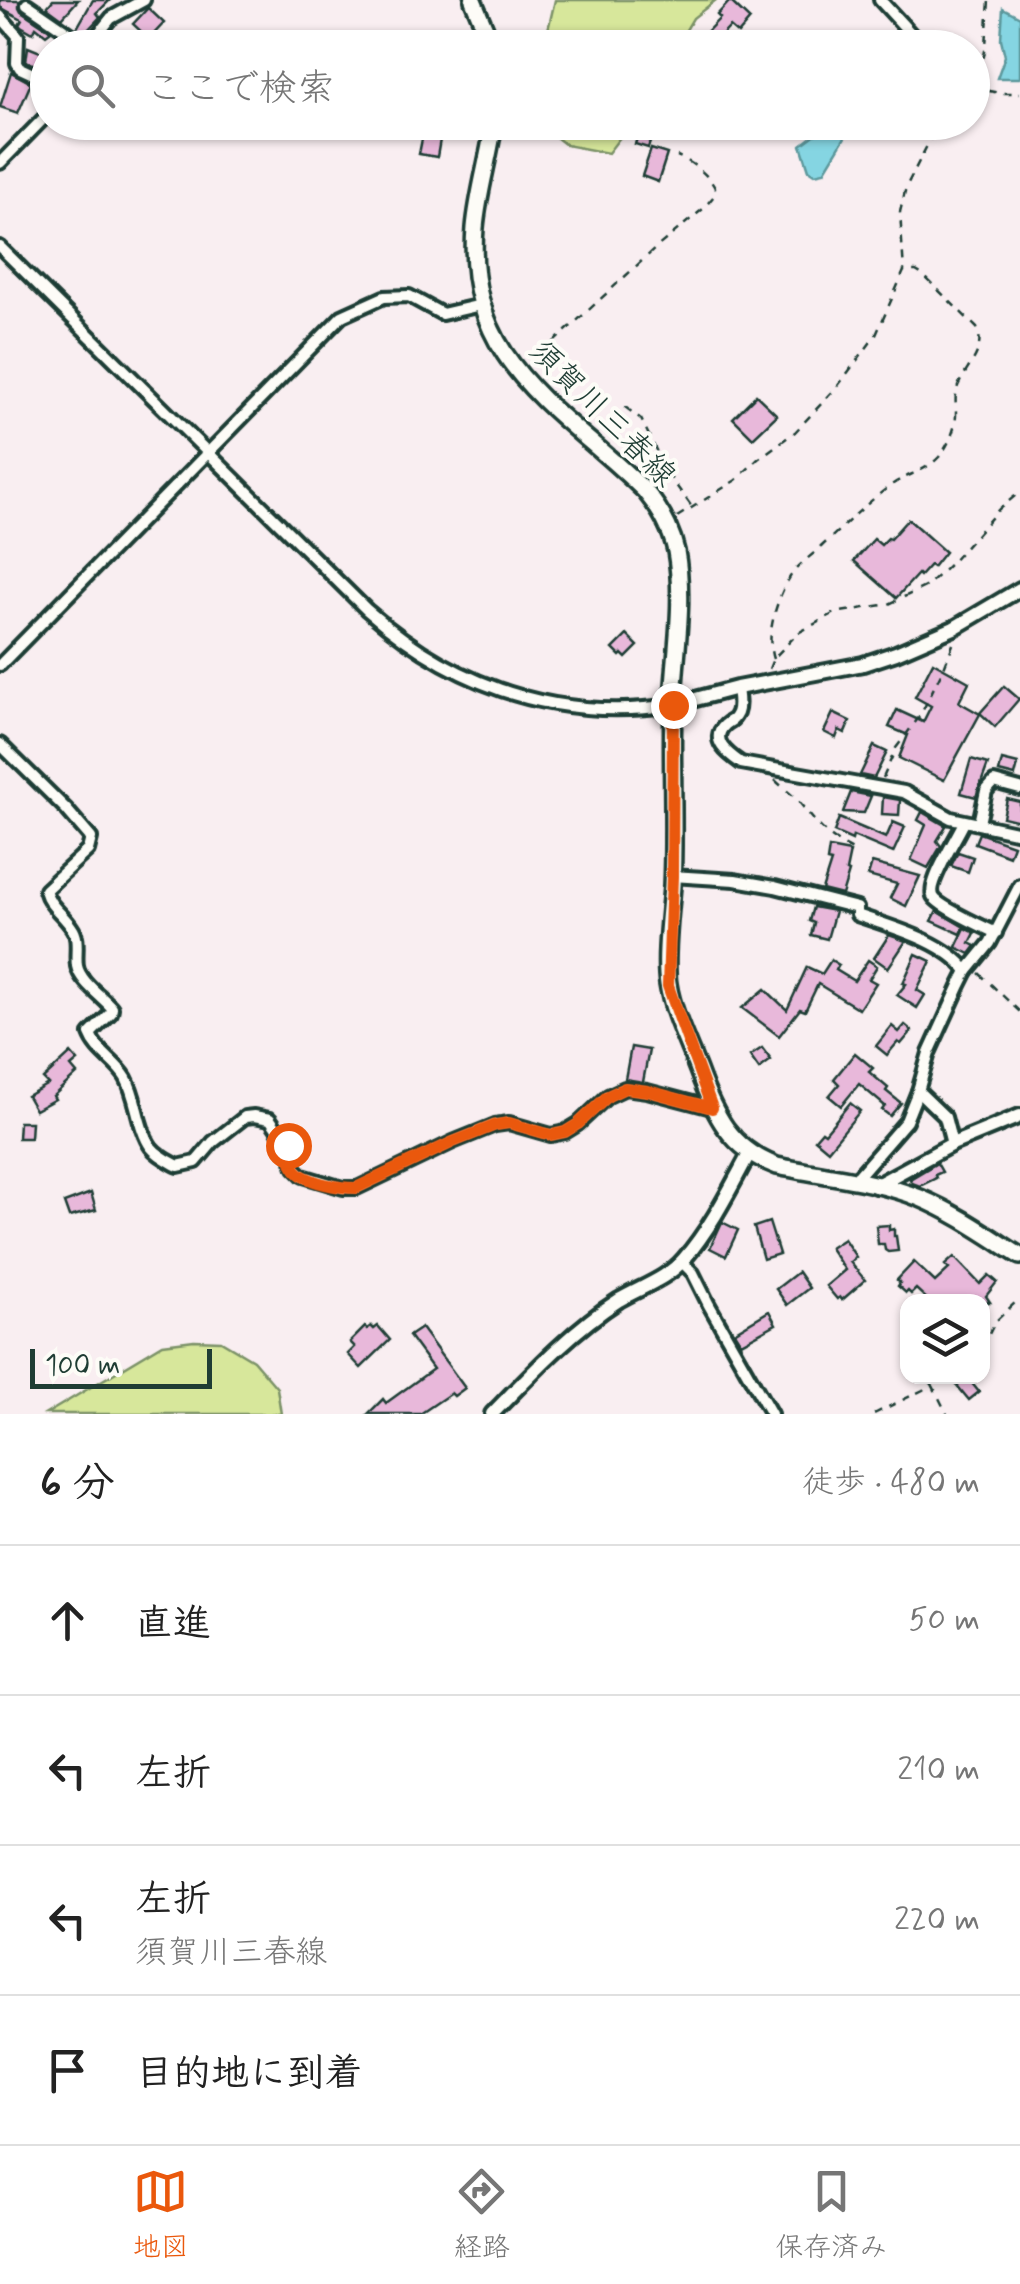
<!DOCTYPE html>
<html lang="ja">
<meta charset="utf-8">
<style>
:root{--surface:#fff;--page:#f2f2f2;--text:#222;--muted:#767676;--line:#e0e0e0;--accent:#ea580c}
body{margin:0;font-family:Mynerve,"Klee One",sans-serif;background:var(--page);color:var(--text)}
.controls{position:absolute;right:30px;bottom:30px;display:grid;overflow:hidden;border-radius:20px;box-shadow:0 2px 8px #0004}
.controls button{width:90px;height:90px;display:grid;place-items:center;padding:0;border:0;border-bottom:2px solid var(--line);background:var(--surface);color:var(--text);font:50px sans-serif}
.scale{position:absolute;left:30px;bottom:25px;width:182px;box-sizing:border-box;padding-left:10px;border:5px solid #1f3d34;border-top:0;font-size:28px;line-height:35px;white-space:nowrap;color:#1f3d34;-webkit-text-stroke:8px #fdfcf7;paint-order:stroke}
.stop{position:absolute;width:30px;height:30px;margin:-22px;border:8px solid #ea580c;border-radius:50%;background:#fff}
.stop.end{background:#ea580c;border-color:#fff;box-shadow:0 2px 10px #0008}
.list{margin:0;padding:0;list-style:none}
h2{display:flex;justify-content:space-between;align-items:center;height:130px;margin:0;padding:0 40px;font-size:42px}
h2 small{font-size:32px;font-weight:400;color:var(--muted)}
.list li{display:grid;grid-template-columns:65px 1fr auto;gap:30px;align-items:center;box-sizing:border-box;height:150px;padding:0 40px;border-top:2px solid var(--line)}
.list b{display:block;font-size:38px;white-space:nowrap}
.list p{margin:0;font-size:32px;white-space:nowrap;color:var(--muted)}
.list em{font-size:32px;font-style:normal;color:var(--muted)}
.icon{flex:none;width:55px;height:55px;fill:none;stroke:currentColor;stroke-width:2;stroke-linecap:round;stroke-linejoin:round}
.map{position:relative;flex:none;width:1020px;height:1414px;overflow:hidden}
.search{position:absolute;background:var(--surface);box-shadow:0 2px 8px #0004;left:30px;right:30px;top:30px;height:110px;display:flex;align-items:center;gap:25px;box-sizing:border-box;padding:0 35px;border-radius:55px;color:var(--muted);font-size:38px}
.sheet{height:730px;background:var(--surface)}
nav{display:flex;justify-content:space-around;align-items:center;box-sizing:border-box;height:140px;border-top:2px solid var(--line);background:var(--surface);font-size:28px;color:var(--muted)}
nav a{display:grid;justify-items:center;gap:5px}
nav .on{color:var(--accent)}
.map>svg:first-child{display:block}
.green{fill:#d7e79b;stroke:#7b9268;stroke-width:2.5}
.water{fill:#85d5e2;stroke:#5c989c;stroke-width:2.5}
.building{fill:#e8b8da;stroke:#1f3d34;stroke-width:2.5}
.lines{fill:none;stroke-linecap:round;stroke-linejoin:round}
.minor-casing{stroke:#1f3d34;stroke-width:18}
.tertiary-casing{stroke:#1f3d34;stroke-width:20}
.primary-casing{stroke:#1f3d34;stroke-width:22}
.path{stroke:#1f3d34;stroke-width:2.5;stroke-dasharray:8 8;stroke-linecap:butt}
.minor{stroke:#fdfcf7;stroke-width:10}
.tertiary{stroke:#fdfcf7;stroke-width:12}
.primary{stroke:#fdfcf7;stroke-width:15}
.route{stroke:#ea580c;stroke-width:12}
.labels{text-anchor:middle;dominant-baseline:central;stroke-width:8;stroke-linejoin:round;paint-order:stroke}
.street-label{font-size:32px;fill:#1f3d34;stroke:#fdfcf7}
</style>
<div class="map">
<svg width="1020" height="1414" viewBox="0 0 1020 1414">
<rect width="100%" height="100%" fill="#f9eef1"/>
<filter id="ink" filterUnits="userSpaceOnUse"><feTurbulence type="fractalNoise" baseFrequency=".01" numOctaves="2"/><feDisplacementMap in="SourceGraphic" scale="20" xChannelSelector="R" yChannelSelector="G"/><feConvolveMatrix kernelMatrix="1 2 1 2 8 2 1 2 1" color-interpolation-filters="sRGB"/></filter>
<g filter="url(#ink)">
<g class="green">
<path d="M555 0H716L693 18 676 47H544Z"/>
<path d="M538 123H631L608 153 566 145Z"/>
<path d="M194 1340 221 1341 253 1360 277 1388 281 1414H46L163 1344Z"/>
</g>
<g class="water">
<path d="M1003 8 1020 17V78H997L1005 56 1001 39Z"/>
<path d="M835 123 847 134 824 172 815 174 809 170 801 145 829 124Z"/>
</g>
<g class="building">
<path d="M0 0H19V7L21 11 51 31 46 35 36 27 33 33 21 26 19 24 22 19 0 7Z"/>
<path d="M53 0H78L62 18 47 7Z"/>
<path d="M93 0H110L97 13 100 17 85 33 77 28Z"/>
<path d="M730 1 750 20 738 34 730 27 710 48H703L697 42 720 18 717 15Z"/>
<path d="M148 8 164 23 149 39 133 24Z"/>
<path d="M28 47 48 55V71L26 61Z"/>
<path d="M11 72 31 83 18 113 0 107Z"/>
<path d="M643 122H657L648 148 635 144Z"/>
<path d="M425 124 442 128 437 157 419 154Z"/>
<path d="M651 149 667 154 658 182 642 176Z"/>
<path d="M756 395 777 415 753 438 733 418Z"/>
<path d="M908 519 945 552 933 567 930 565 920 576 918 574 896 598 854 561 874 539 881 545 888 538 890 539Z"/>
<path d="M627 635 638 646 626 658 622 654 620 656 613 649Z"/>
<path d="M933 662 969 682 959 702 980 714 944 780 899 758 908 735 889 727 897 710 923 722 931 706 915 697Z"/>
<path d="M1004 686 1019 699 995 727 980 713Z"/>
<path d="M833 713 850 721 845 733 839 730 836 738 824 732Z"/>
<path d="M874 746 887 752 874 778 860 775Z"/>
<path d="M971 759 988 764 976 797 961 793Z"/>
<path d="M1002 760 1018 764 1015 776 999 772Z"/>
<path d="M851 792 871 796 864 813 843 812Z"/>
<path d="M883 797 900 800 899 815 882 814Z"/>
<path d="M1007 799 1020 802V821L1003 817Z"/>
<path d="M922 812 946 826 937 841 941 846 928 868 911 860 926 825 918 820Z"/>
<path d="M839 818 886 838 893 822 905 827 893 853 853 836 852 840 834 832Z"/>
<path d="M979 833 1013 845 1009 856 975 843Z"/>
<path d="M829 848 850 852 846 871 849 872 842 895 822 890 831 862 827 861Z"/>
<path d="M958 852 973 857 968 872 951 866Z"/>
<path d="M872 863 920 876 906 906 890 898 897 884 868 876Z"/>
<path d="M813 907 835 911 827 939 811 935 814 923 809 921Z"/>
<path d="M937 911 964 927 961 934 932 921Z"/>
<path d="M965 928 975 933 970 943 976 946 970 954 956 947Z"/>
<path d="M889 935 906 941 888 968 874 958Z"/>
<path d="M916 954 931 961 917 990 925 995 917 1008 897 995 906 984 903 983Z"/>
<path d="M831 960 839 965 836 970 854 981 868 960 877 966 869 979 876 983 859 1009 818 984 805 1011 800 1009 779 1036 742 1008 765 989 787 1010 807 967 822 974Z"/>
<path d="M905 1025 912 1031 901 1044 898 1042 887 1055 876 1046 892 1026 899 1032Z"/>
<path d="M631 1047 649 1050 643 1082 625 1079Z"/>
<path d="M762 1048 771 1060 759 1069 750 1056Z"/>
<path d="M71 1053 78 1061 71 1067 77 1074 53 1096 55 1099 35 1110 27 1096 48 1084 43 1079Z"/>
<path d="M855 1053 873 1068 869 1072 888 1088 886 1091 901 1103 890 1116 882 1110 885 1106 859 1084 841 1106 829 1096 839 1084 834 1079Z"/>
<path d="M850 1103 860 1111 828 1150 815 1139 822 1131 825 1133Z"/>
<path d="M19 1122H31L30 1138H18Z"/>
<path d="M937 1163 942 1172 935 1175 936 1178 920 1186 912 1183 910 1179Z"/>
<path d="M91 1193 96 1210 69 1217 64 1203Z"/>
<path d="M722 1222 738 1230 726 1256 710 1248Z"/>
<path d="M769 1222 779 1254 763 1259 754 1227Z"/>
<path d="M889 1225V1230L894 1229V1236H896L898 1251 888 1252 885 1250 884 1244H878L876 1226Z"/>
<path d="M844 1239 856 1257 850 1262 865 1280 842 1300 840 1297 837 1299 826 1286 845 1270 830 1248Z"/>
<path d="M954 1257 980 1284 989 1275 997 1282 986 1296 990 1302H930L916 1289 911 1294 908 1291 906 1293 898 1286 900 1283 897 1280 914 1262 935 1282 949 1269 945 1265Z"/>
<path d="M798 1272 809 1288 787 1305 776 1289Z"/>
<path d="M769 1311 776 1324 741 1343 734 1332Z"/>
<path d="M371 1326 374 1329 378 1326 390 1340 361 1368 348 1354 355 1347 350 1342 365 1327 367 1329Z"/>
<path d="M421 1328 465 1388 454 1396 451 1393 420 1414H368L383 1399 386 1403 433 1369 409 1336Z"/>
<path d="M955 1376H966L979 1392 969 1400 955 1383 958 1381Z"/>
</g>
<g class="lines">
<g class="minor-casing">
<g id="minor">
<path d="M880 0 924 48"/>
<path d="M27 4 88 46"/>
<path d="M0 16 18 36 17 63 20 68 48 81"/>
<path d="M87 48 111 18 144 0"/>
<path d="M0 163 48 114"/>
<path d="M0 247 367 610C455 687 556 722 673 705"/>
<path d="M0 665 342 316 384 297 409 296 442 314 481 305"/>
<path d="M737 688C738 697 740 705 737 713 732 723 733 718 725 725 709 740 728 754 741 763L904 792 951 818 1020 833"/>
<path d="M0 744 66 809 91 838 88 850 45 890C49 906 63 914 72 928 80 939 75 953 77 966 80 982 102 996 112 1008L111 1013 90 1034C97 1053 116 1061 126 1078 137 1098 138 1129 151 1147 158 1156 169 1161 178 1166L196 1162 213 1142 245 1117 254 1116 270 1119 288 1145 295 1168 303 1176 343 1188H357L453 1142 495 1125 509 1123 551 1135 565 1132 578 1124 608 1096 625 1088 647 1091 712 1108"/>
<path d="M964 822C958 836 927 883 933 896 937 906 984 927 996 933"/>
<path d="M979 823 986 791 994 782 1020 789"/>
<path d="M672 876 735 880 775 887 857 908"/>
<path d="M857 915C891 927 945 941 967 971"/>
<path d="M918 1091 945 1117 952 1144"/>
<path d="M854 1181 906 1121 918 1091 929 1053 960 985 967 971 990 943 1020 885"/>
<path d="M682 1262 693 1273 709 1305 771 1414"/>
</g>
</g>
<g class="tertiary-casing">
<g id="tertiary">
<path d="M673 705 737 688 863 664 896 653 954 628 1020 589"/>
<path d="M875 1186 952 1144 1020 1116"/>
<path d="M492 1414C531 1374 572 1330 619 1300 641 1287 667 1279 684 1259 711 1228 730 1189 749 1154"/>
</g>
</g>
<g class="primary-casing">
<g id="primary">
<path d="M473 0 493 48"/>
<path d="M494 122C489 158 478 193 475 228 464 364 561 408 645 491 660 509 671 528 676 551 685 601 675 653 673 703 671 764 675 825 672 886 670 913 664 958 668 984 672 1011 688 1044 698 1070 714 1114 730 1149 777 1166 824 1176 875 1180 920 1198 956 1213 987 1235 1020 1256"/>
</g>
</g>
<g class="path">
<path d="M972 88 1000 93H1020"/>
<path d="M977 89 986 46 989 0"/>
<path d="M530 364 657 247 703 209 714 196 715 188C708 174 692 162 677 156"/>
<path d="M625 407 641 419 667 473 692 507"/>
<path d="M677 517 736 480 758 459 795 432 837 387 876 335 904 271 900 212 906 187 939 122"/>
<path d="M773 659C765 635 777 598 790 577 798 564 812 556 823 545 846 524 867 502 893 484 908 474 926 471 939 457 948 446 956 429 956 414 956 403 954 394 959 384 968 365 986 351 977 328L923 275 916 271H904"/>
<path d="M769 669 773 659 798 633 835 613 889 604 927 586 952 562 999 509 1020 492"/>
<path d="M883 778 896 748 920 716 945 665 955 639"/>
<path d="M775 780C783 788 792 794 799 802 817 824 826 837 853 850"/>
<path d="M979 973 1020 1012"/>
<path d="M982 1348 995 1322 1020 1298"/>
<path d="M932 1384 947 1414"/>
<path d="M874 1414 923 1390 941 1376"/>
</g>
<use href="#minor" class="minor"/>
<use href="#tertiary" class="tertiary"/>
<use href="#primary" class="primary"/>
</g>
</g>
<g class="lines" filter="url(#ink)">
<path class="route" d="M288 1145C290 1152 291 1163 295 1169 305 1183 341 1188 356 1188L453 1142 496 1125 509 1123 551 1135 565 1132 578 1124 608 1096 625 1088 648 1091 712 1108 668 986 672 876 673 705"/>
</g>
<g class="labels">
<g class="street-label">
<text transform="translate(602 414) rotate(45)">須賀川三春線</text>
</g>
</g>
</svg>
<div class="controls">
<button><svg class="icon" aria-label="layers" viewBox="0 0 24 24"><path d="M12 4l9 5-9 5-9-5zM3 14l9 5 9-5"/></svg></button>
</div>
<div class="scale">100 m</div>
<div class="stop" style="left:288px;top:1145px"></div>
<div class="stop end" style="left:673px;top:705px"></div>
<div class="search"><svg class="icon" aria-label="search" viewBox="0 0 24 24"><circle cx="10" cy="10" r="6"/><path d="M15 15l6 6"/></svg>ここで検索</div>
</div>
<section class="sheet">
<h2>6 分<small>徒歩 · 480 m</small></h2>
<ul class="list">
<li><svg class="icon" aria-label="ahead" viewBox="0 0 24 24"><path d="M12 20V5M6 11l6-6 6 6"/></svg><div><b>直進</b></div><em>50 m</em></li>
<li><svg class="icon" aria-label="left" viewBox="0 0 24 24"><path d="M17 20v-9H6M10 6l-5 5 5 5"/></svg><div><b>左折</b></div><em>210 m</em></li>
<li><svg class="icon" aria-label="left" viewBox="0 0 24 24"><path d="M17 20v-9H6M10 6l-5 5 5 5"/></svg><div><b>左折</b><p>須賀川三春線</p></div><em>220 m</em></li>
<li><svg class="icon" aria-label="arrive" viewBox="0 0 24 24"><path d="M6 21V4h12l-3 4 3 4H6"/></svg><div><b>目的地に到着</b></div></li>
</ul>
</section>
<nav>
<a class="on"><svg class="icon" aria-label="map" viewBox="0 0 24 24"><path d="M3 6l6-2 6 2 6-2v14l-6 2-6-2-6 2zM9 4v14M15 6v14"/></svg>地図</a>
<a><svg class="icon" aria-label="directions" viewBox="0 0 24 24"><path d="M12 3l9 9-9 9-9-9zM9 14v-3h6M13 9l2 2-2 2"/></svg>経路</a>
<a><svg class="icon" aria-label="saved" viewBox="0 0 24 24"><path d="M7 4h10v16l-5-4-5 4z"/></svg>保存済み</a>
</nav>
